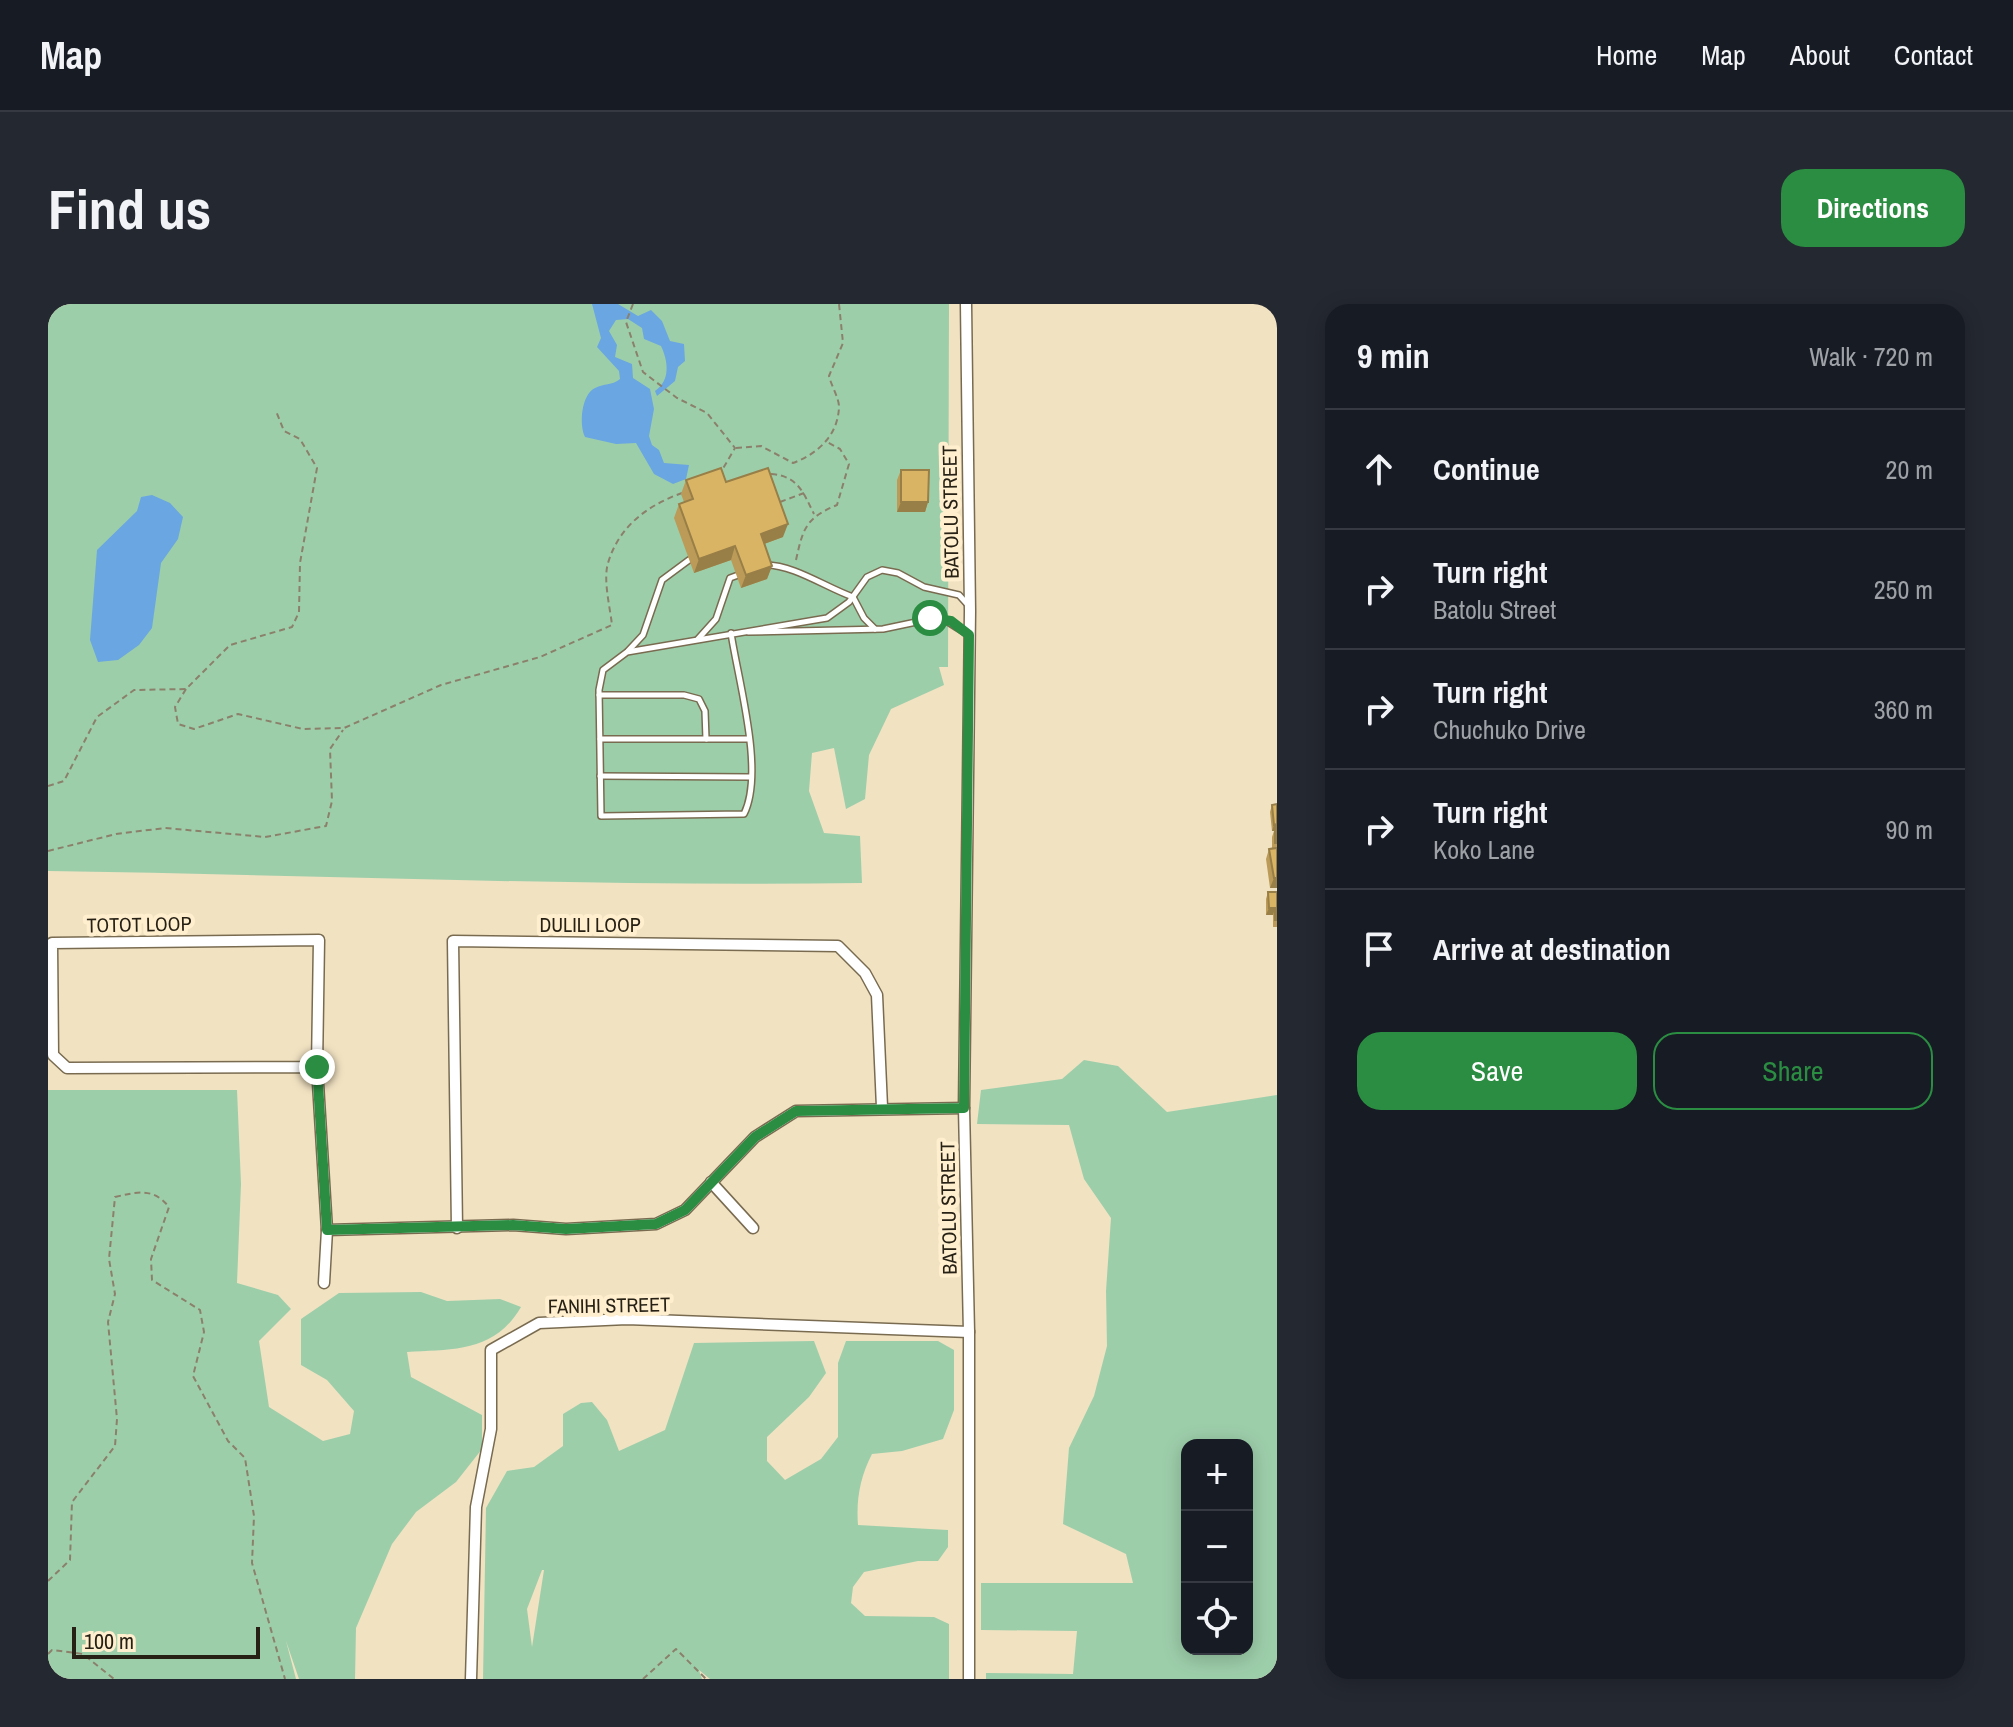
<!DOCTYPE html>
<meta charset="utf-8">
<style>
:root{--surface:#171b24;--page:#242831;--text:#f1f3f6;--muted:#9ea1a6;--line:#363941;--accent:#2a8d41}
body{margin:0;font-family:"Archivo Narrow",sans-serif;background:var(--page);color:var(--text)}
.controls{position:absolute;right:24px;bottom:24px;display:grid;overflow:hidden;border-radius:16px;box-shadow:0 4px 20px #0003}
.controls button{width:72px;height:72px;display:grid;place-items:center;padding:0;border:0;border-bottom:2px solid var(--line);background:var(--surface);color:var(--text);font:40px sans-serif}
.scale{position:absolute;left:24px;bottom:20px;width:188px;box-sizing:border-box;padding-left:8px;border:4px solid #272115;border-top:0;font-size:22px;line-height:28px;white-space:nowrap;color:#272115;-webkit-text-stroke:6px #ffefcf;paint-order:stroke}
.stop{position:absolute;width:24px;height:24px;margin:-18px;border:6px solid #2a8d41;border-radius:50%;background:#fff}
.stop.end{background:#2a8d41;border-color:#fff;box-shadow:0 2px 8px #0008}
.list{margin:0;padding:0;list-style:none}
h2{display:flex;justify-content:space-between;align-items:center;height:104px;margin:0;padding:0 32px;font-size:34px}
h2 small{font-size:26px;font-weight:400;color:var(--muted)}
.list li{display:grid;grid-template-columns:52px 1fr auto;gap:24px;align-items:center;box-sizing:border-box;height:120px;padding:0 32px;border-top:2px solid var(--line)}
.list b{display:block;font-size:30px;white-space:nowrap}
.list p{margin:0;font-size:26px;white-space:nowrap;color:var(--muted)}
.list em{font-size:26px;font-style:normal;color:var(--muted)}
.actions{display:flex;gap:16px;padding:24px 32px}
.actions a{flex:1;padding:18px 0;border:2px solid var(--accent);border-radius:24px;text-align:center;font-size:28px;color:var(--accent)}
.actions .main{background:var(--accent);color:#fff}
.icon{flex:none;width:44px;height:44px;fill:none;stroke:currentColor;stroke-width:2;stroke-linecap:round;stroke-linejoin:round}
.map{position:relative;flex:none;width:1229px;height:1375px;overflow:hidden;border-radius:24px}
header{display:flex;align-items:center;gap:48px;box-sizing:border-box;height:112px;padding:0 40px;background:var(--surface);border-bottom:2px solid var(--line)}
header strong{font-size:38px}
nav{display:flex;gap:44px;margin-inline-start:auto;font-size:28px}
.intro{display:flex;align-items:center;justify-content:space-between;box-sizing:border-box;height:192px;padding:0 48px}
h1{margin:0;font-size:56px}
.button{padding:20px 36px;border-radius:24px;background:var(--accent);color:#fff;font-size:28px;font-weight:700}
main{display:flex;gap:48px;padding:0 48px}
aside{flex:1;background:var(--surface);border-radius:24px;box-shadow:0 4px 20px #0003}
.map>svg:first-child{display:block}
.green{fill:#9dceaa;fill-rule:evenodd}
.water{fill:#6aa6e1}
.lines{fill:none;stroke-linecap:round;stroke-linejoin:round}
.service-casing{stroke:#796b50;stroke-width:8}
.minor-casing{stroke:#796b50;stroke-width:13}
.path{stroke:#8b816b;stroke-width:2;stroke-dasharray:6 4;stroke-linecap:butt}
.service{stroke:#fff;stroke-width:5}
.minor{stroke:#fff;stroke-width:10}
.wall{fill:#bb9b57}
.shaded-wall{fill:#987e47}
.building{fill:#d9b465;stroke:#987e47;stroke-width:2}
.route{stroke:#2a8d41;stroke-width:10}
.labels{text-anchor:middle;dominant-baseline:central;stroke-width:8;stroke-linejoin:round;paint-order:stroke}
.street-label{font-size:20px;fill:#272115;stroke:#ffefcf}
</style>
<header>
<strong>Map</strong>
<nav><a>Home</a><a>Map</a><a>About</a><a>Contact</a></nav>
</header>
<div class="intro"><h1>Find us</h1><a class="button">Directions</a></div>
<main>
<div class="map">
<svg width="1229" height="1375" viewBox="0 0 1229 1375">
<rect width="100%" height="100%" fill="#f1e2c2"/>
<g class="green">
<path d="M0 0H901L900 363H891L896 381 843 405 821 451 817 495 798 505 786 444 764 449 761 487 776 529 812 532 814 579C543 583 271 571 0 567Z"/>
<path d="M1036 756 1070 762 1119 808 1229 791V1375H938V1369L1025 1370 1029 1327 933 1326V1279H1085L1078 1250 1015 1220 1021 1144 1046 1092 1059 1042 1058 987 1063 914 1036 875 1021 821 929 820 933 786 1014 775ZM1139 1141H1199V1345H1139Z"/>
<path d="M0 786H189L193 880 189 979 230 991 243 1005 211 1037 221 1103 275 1137 302 1130 306 1107 279 1076 253 1061V1015L291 989 373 988 399 997 452 995 473 1003C446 1049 405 1045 359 1048L363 1073 434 1111V1145L408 1178 368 1208 344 1240 308 1324 307 1375H251L238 1337 248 1375H0Z"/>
<path d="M766 1037 778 1069 761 1093 719 1133V1157L737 1176 773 1155 790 1133V1059L798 1037H890L906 1046V1106L895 1135 854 1147 824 1150C812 1173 808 1196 810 1221L900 1226V1243L890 1257H870L816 1268 805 1283 803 1299 817 1312 886 1313 901 1320V1375H662L651 1366 654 1375H435L438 1204 459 1167 486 1163 515 1142V1110L533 1099 544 1098 559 1116 571 1147 617 1126 646 1039ZM494 1266H496L484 1343 479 1305Z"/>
</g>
<g class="water">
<path d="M544 0H570L590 12 603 6 614 17 622 37 636 40 637 57 630 63 627 77 609 92 607 87C623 76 620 57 613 42L596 35 594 24 580 15 568 16 561 27 569 41 567 53 584 60 585 74 602 85 606 105 601 132 604 141 611 146 616 159 641 161 638 175 625 180 606 170 588 139 568 140 537 133C531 121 533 91 547 84 557 79 563 82 572 75L571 67 549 43 553 34Z"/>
<path d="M104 191 122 199 135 213 130 235 113 259 104 324 91 341 70 356 50 358 42 336 49 246 89 207 93 193Z"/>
</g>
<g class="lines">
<g class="service-casing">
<g id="service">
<path d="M718 261C746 261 777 283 805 293L816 314 827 325"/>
<path d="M700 328 835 325 892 313 919 330"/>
<path d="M683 329C690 376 717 468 696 510L553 512 551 386 555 366 579 348 779 314 801 298 819 273 834 266 850 269 876 283 911 291 921 302"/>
<path d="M650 335 668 315 682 274 693 270"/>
<path d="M580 347 595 331 614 276 641 256"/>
<path d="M551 391H636L651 395 657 407 658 435"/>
<path d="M552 435H700"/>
<path d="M552 472 702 473"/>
</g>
</g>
<g class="minor-casing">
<g id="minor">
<path d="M918 0 922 307 916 804 921 1028V1375"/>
<path d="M269 763 19 764 5 751 4 639 271 636 269 763 279 926 276 979"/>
<path d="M663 878 705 924"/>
<path d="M409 924 405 637 790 642 817 669 829 691 834 803"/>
<path d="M279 926 465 921 518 925 608 920 637 906 707 833 748 807 916 804"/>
<path d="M423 1375 428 1203 443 1125V1046L491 1019 579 1015 921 1028"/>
</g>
</g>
<g class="path">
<path d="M585 0 578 18 595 68 629 94 659 109 687 144 673 168"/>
<path d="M688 144 713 142 745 159C769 150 790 132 791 103 791 94 783 81 781 72L795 39 791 0"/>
<path d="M723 170C750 172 755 188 766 210"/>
<path d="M732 198 756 189"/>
<path d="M748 256C755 224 758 214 789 201L801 160 792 145 779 138"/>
<path d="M138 385 127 403 130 420 146 425 190 410 255 425 296 424 393 381 492 353 564 321C562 303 555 276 560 259 571 222 600 201 634 189"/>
<path d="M0 482 16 477 49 413 86 386 138 385 182 341 244 323 251 308 252 259 269 164 252 135 236 127 228 107"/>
<path d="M0 547 68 530 117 524 217 533 278 522 284 497 282 445 295 426"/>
<path d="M0 1277 22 1256 24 1198 67 1142 69 1115 60 1018 67 990 61 955 67 893C89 888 105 883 121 903L103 955 104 976 152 1006 156 1028 145 1072 180 1137 197 1154 206 1212 204 1259 237 1375"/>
<path d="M0 1350 4 1346 35 1350 66 1375"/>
<path d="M595 1375 628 1345 658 1375"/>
</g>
<use href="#service" class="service"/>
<use href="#minor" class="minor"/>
</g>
<g class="wall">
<path d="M853 166 880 198 877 208H849V176Z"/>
<path d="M638 176 678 178 735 233 716 240 724 262 719 275 693 284 683 256 646 269 626 214 631 200 636 198 633 190Z"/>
<path d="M1229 500V584H1222L1218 555 1221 545 1224 544V533L1226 527H1224L1222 508 1224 501Z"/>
<path d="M1220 588H1229V623H1225V611H1218V595Z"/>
</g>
<g class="shaded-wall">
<path d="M853 198H880L877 208H849Z"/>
<path d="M740 220 735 233 708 243 713 230Z"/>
<path d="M687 242 683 256 646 269 651 255Z"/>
<path d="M724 262 719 275 693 284 698 271Z"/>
<path d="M1229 520V527H1224L1226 521Z"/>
<path d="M1226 574H1229V584H1222Z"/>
<path d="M1221 604H1227L1225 611H1218Z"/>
</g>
<g class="building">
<path d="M673 164 678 178 720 164 740 220 713 230 724 262 698 271 687 242 651 255 631 200 645 195 638 176Z"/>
<path d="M853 166H881L880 198H853Z"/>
<path d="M1229 500V520L1226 521 1224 501Z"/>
<rect x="1227" y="526" width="2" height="13"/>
<path d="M1229 544V574H1226L1221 545Z"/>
<path d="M1220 588H1229V616H1227V604H1221Z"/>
</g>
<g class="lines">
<path class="route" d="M269 763 279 926 465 921 518 925 608 920 637 906 707 833 748 807 916 804 921 331 903 317 882 314"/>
</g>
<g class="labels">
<g class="street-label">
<text transform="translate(902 208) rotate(-91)">BATOLU STREET</text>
<text transform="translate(91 620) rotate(-1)">TOTOT LOOP</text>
<text x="542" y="620">DULILI LOOP</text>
<text transform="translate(900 904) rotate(-91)">BATOLU STREET</text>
<text transform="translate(561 1001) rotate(-1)">FANIHI STREET</text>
</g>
</g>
</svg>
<div class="controls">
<button>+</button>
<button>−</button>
<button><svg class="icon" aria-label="locate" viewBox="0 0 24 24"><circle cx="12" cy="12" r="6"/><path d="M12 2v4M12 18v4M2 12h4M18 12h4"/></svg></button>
</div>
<div class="scale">100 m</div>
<div class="stop" style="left:882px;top:314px"></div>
<div class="stop end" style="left:269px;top:763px"></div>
</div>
<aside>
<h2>9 min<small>Walk · 720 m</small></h2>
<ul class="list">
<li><svg class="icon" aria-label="ahead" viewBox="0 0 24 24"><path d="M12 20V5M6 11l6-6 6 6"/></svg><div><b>Continue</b></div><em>20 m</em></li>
<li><svg class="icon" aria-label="right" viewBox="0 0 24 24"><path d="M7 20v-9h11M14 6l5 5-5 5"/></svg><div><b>Turn right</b><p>Batolu Street</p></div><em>250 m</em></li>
<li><svg class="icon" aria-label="right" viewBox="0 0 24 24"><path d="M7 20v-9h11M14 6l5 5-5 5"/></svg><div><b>Turn right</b><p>Chuchuko Drive</p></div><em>360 m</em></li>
<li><svg class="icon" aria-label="right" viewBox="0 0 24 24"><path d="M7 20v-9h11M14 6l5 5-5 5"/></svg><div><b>Turn right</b><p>Koko Lane</p></div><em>90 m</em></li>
<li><svg class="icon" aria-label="arrive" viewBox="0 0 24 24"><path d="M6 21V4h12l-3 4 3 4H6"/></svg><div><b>Arrive at destination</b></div></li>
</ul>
<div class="actions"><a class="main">Save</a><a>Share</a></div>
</aside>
</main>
